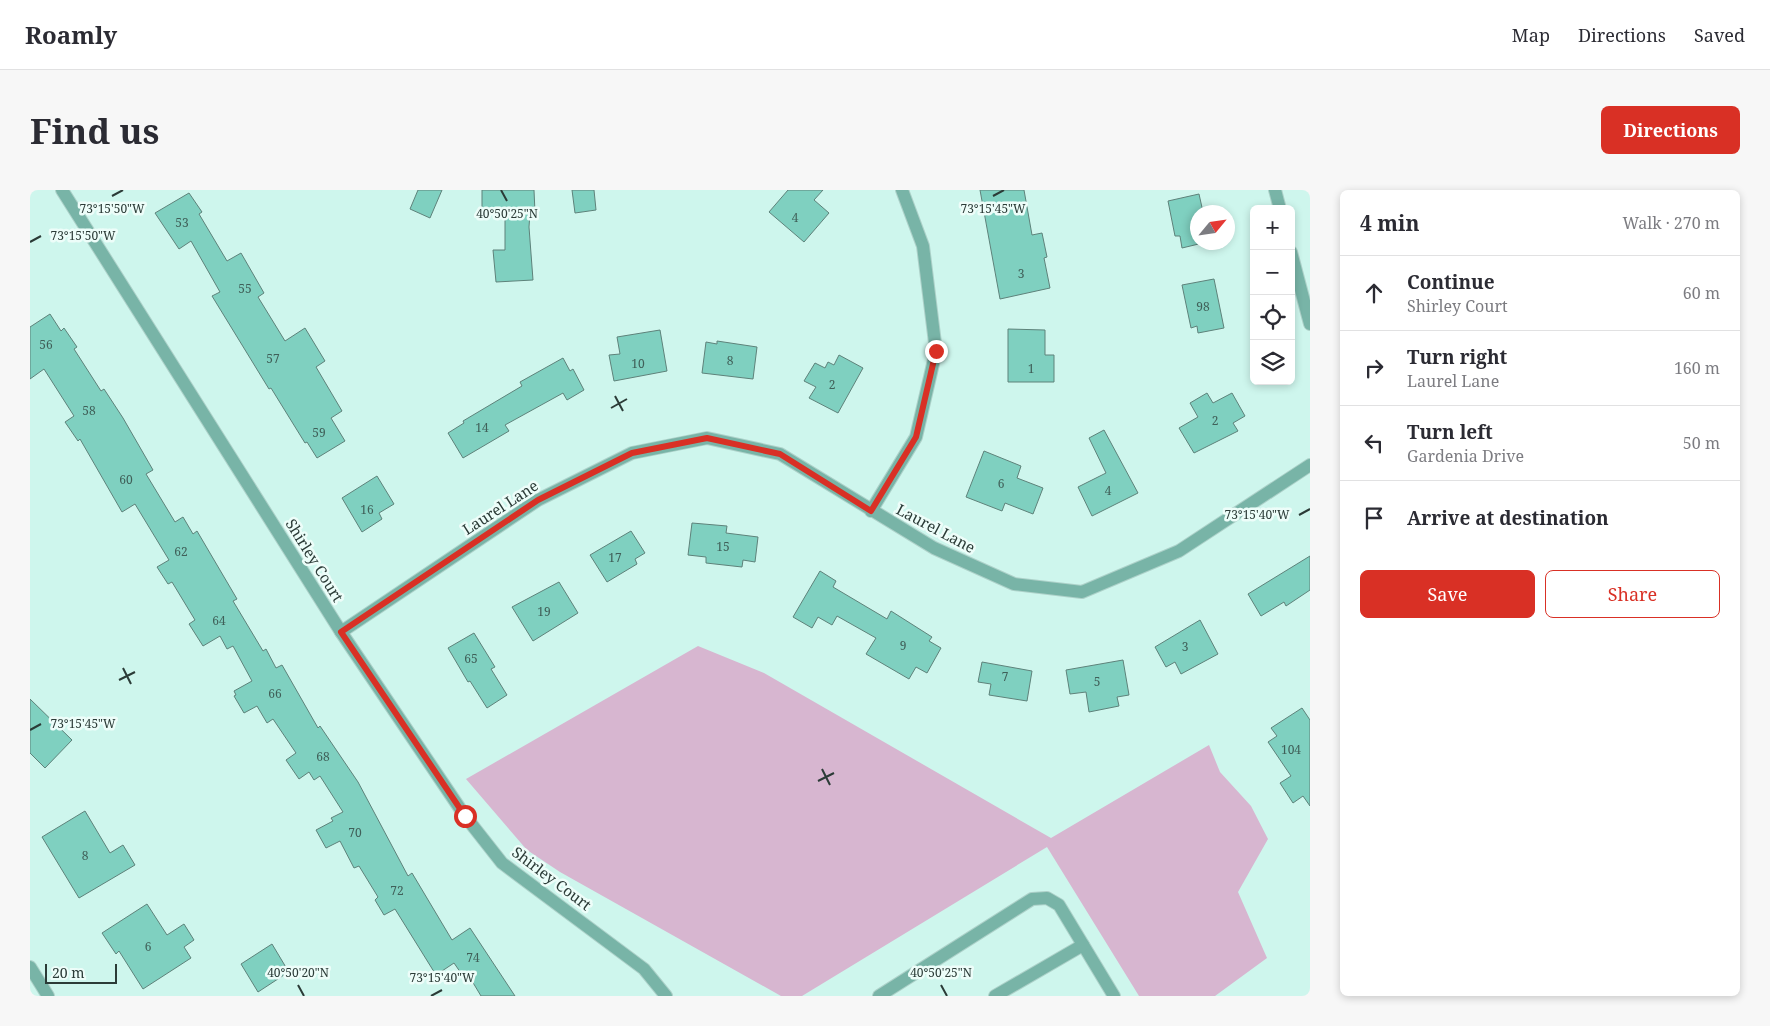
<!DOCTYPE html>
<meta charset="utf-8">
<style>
:root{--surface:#fff;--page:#f7f7f7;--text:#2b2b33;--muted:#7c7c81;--line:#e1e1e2;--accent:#d93025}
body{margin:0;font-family:"Noto Serif",serif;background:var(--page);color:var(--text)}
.controls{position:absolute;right:15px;top:15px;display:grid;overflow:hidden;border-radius:8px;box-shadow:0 2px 8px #0003}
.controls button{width:45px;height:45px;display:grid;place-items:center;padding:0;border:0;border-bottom:1px solid var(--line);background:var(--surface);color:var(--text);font:25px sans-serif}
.compass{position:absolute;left:1160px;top:15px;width:45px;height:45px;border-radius:50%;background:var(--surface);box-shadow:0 2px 8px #0003;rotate:61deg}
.scale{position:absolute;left:15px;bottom:12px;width:72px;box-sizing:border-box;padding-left:5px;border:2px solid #2b3b37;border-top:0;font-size:14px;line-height:18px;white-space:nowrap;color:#2b3b37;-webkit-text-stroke:4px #edfdf9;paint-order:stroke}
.stop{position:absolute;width:15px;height:15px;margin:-11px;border:4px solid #d93025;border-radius:50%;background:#fff}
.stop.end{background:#d93025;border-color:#fff;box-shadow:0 1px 5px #0008}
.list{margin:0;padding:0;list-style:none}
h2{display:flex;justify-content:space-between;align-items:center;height:65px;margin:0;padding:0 20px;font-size:21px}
h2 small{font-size:16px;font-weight:400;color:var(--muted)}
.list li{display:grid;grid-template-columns:32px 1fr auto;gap:15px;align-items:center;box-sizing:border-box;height:75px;padding:0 20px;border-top:1px solid var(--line)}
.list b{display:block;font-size:19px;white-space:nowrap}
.list p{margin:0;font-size:16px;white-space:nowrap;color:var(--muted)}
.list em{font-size:16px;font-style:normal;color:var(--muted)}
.actions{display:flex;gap:10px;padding:15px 20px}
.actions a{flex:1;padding:11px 0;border:1px solid var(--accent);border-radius:8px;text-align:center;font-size:18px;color:var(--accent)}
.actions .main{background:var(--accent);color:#fff}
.icon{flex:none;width:28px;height:28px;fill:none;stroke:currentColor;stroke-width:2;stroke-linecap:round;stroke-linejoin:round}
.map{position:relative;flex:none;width:1280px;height:806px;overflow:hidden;border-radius:8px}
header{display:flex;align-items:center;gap:30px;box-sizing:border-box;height:70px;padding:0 25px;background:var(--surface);border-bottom:1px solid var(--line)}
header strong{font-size:24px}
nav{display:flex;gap:28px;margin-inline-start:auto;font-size:18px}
.intro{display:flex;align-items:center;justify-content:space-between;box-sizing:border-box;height:120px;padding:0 30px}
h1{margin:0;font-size:35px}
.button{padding:12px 22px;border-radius:8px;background:var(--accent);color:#fff;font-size:18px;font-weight:700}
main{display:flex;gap:30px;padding:0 30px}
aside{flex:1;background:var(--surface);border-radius:8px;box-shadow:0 2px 8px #0003}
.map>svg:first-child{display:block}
.green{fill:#d7b6d0}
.building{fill:#7fd0c0;stroke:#5e827a}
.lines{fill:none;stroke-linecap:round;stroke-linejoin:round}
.minor-casing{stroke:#add1c9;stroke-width:14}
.minor{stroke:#78b4a7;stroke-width:12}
.route{stroke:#d93025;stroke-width:6}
.ticks{fill:none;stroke:#2b3b37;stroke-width:2}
.labels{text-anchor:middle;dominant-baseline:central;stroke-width:5;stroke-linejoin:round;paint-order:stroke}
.number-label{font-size:12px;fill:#406059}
.street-label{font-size:15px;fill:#2b3b37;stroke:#edfdf9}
.ticks-label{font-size:12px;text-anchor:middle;fill:#2b3b37;stroke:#edfdf9;stroke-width:5;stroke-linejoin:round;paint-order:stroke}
</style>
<header>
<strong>Roamly</strong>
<nav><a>Map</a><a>Directions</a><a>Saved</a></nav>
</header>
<div class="intro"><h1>Find us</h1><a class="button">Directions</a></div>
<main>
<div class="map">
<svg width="1280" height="806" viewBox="0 0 1280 806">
<rect width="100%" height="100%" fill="#cef6ed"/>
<path class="green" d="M668 456 734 483 1021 648 1179 555 1190 582 1221 616 1238 649 1208 702 1237 768 1185 806H1109L1017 657 772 806H751L530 682 497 660 436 589Z"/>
<g class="building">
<path d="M388 0H412L400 28 380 19Z"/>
<path d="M452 0H504L505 23H500L499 37 503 90 466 92 463 60H475V20H452Z"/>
<path d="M542 0H564L566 20 545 23Z"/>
<path d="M758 0H793L784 10 799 23 774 52 739 22Z"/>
<path d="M950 0H994L1002 45 1012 43 1017 67 1014 68 1020 98 970 109Z"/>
<path d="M159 3 172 22 169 24 197 71 211 63 234 103 228 107 255 151 275 138 295 171 286 177 312 221 301 228 315 251 287 268 277 252 275 253 241 198 239 199 182 106 190 102 161 51 149 59 125 23Z"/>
<path d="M1169 4 1173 22H1168V52H1177L1152 58 1150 46H1145L1138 11Z"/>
<path d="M1184 89 1194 138 1168 143 1167 136 1161 138 1152 95Z"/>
<path d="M20 124 31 141 34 138 47 157 44 159 71 201 74 199 93 228 123 280 116 284 145 332 153 327 163 344 167 341 207 409 203 411 233 461 236 459 246 478 252 475 288 538 290 536 328 592 378 686 382 683 422 750 440 738 485 806H451L439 786 435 789 424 773 406 785 365 719 354 725 345 710 348 707 329 676 324 678 310 651 296 658 286 640 303 631 301 628 313 622 290 586 284 590 279 582 269 589 256 570 266 563 243 529 237 533 227 516 214 523 204 506 206 505 204 501 222 491 203 456 197 459 190 446 173 456 159 434 165 430 142 392 138 394 127 377 139 370 105 314 92 322 50 249 48 251 35 232 44 226 14 179 0 189V137Z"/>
<path d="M978 139 1015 140V165H1024V192H978Z"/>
<path d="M630 140 637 181 584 191 579 165 590 164 587 147Z"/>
<path d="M687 151 727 157 723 189 672 183 676 152 687 154Z"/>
<path d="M809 165 833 178 808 223 779 208 786 197 774 191 785 173 795 178 798 172 804 175Z"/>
<path d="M533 168 540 181 543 179 554 200 537 210 533 203 475 235 479 241 433 268 418 243 434 233 433 231 492 196 490 192Z"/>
<path d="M1177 203 1183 213 1202 203 1215 226 1203 233 1208 241 1164 263 1149 238 1168 227 1160 213Z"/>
<path d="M1074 240 1108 303 1062 326 1048 297 1076 283 1059 248Z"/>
<path d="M954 261 991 276 987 288 1013 298 1003 324 975 313 972 321 936 307Z"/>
<path d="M347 286 364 314 349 323 352 329 332 342 312 308Z"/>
<path d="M662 333 697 336 696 343 728 347 725 372 713 370 712 377 676 373V367L658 365Z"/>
<path d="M601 341 615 363 605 369 607 374 577 392 560 365Z"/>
<path d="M1280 366V400L1256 416 1254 412 1231 426 1218 404Z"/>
<path d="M790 381 806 391 803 397 857 429 861 421 902 447 899 451 911 458 897 483 886 477 879 489 836 464 846 448 807 426 802 435 788 427 782 438 763 427Z"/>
<path d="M529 392 548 423 503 451 482 417Z"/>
<path d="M1170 430 1188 464 1151 484 1145 472 1136 477 1125 457Z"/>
<path d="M444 443 465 477 461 479 477 505 457 518 440 491 438 492 418 458Z"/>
<path d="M1093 470 1099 505 1087 507 1089 516 1059 522 1056 502 1040 504 1036 480Z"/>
<path d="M952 472 1002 481 997 511 959 505 961 494 948 492Z"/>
<path d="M0 509 42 550 15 578 0 563Z"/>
<path d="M1272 518 1280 530V616L1273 606 1263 613 1250 593 1261 586 1238 552 1247 546 1241 538Z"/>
<path d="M55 621 80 663 93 655 105 675 49 708 12 647Z"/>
<path d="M117 714 137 745 154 734 164 750 154 757 161 768 113 799 89 761 86 764 72 743Z"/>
<path d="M242 754 257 779 253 781 254 785 228 802 211 774Z"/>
</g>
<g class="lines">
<g class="minor-casing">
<g id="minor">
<path d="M32 0 311 442 435 626 472 673 614 779 636 806"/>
<path d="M1245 0 1250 19"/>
<path d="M1261 62 1280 134"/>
<path d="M841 321 886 247 906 161 893 56 872 0"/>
<path d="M311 442 508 310 602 263 677 248 750 264 904 358 984 394 1052 402 1149 361 1280 275"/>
<path d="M0 777 18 806"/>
<path d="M849 806 1002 709 1017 708 1029 715 1084 806"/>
<path d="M965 806 1053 755"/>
</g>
</g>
<use href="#minor" class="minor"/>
</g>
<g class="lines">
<path class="route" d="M435 626 311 442 508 310 602 263 677 248 750 264 841 321 886 247 906 161"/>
</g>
<path class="ticks" d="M471 0 477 11M82 6 93 0M963 6 974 0M0 52 11 46M585 206 593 221M581 218 597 209M1269 325 1280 319M93 478 101 494M89 490 105 482M0 540 11 534M792 579 800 595M788 591 804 583M268 795 274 806M911 795 917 806M401 806 412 800"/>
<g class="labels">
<g class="number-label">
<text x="765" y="27">4</text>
<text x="152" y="32">53</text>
<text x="991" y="83">3</text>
<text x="215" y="98">55</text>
<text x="1173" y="116">98</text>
<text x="16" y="154">56</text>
<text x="243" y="168">57</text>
<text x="700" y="170">8</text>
<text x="608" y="173">10</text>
<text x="1001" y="178">1</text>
<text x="802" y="194">2</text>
<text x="59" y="220">58</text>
<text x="1185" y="230">2</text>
<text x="452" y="237">14</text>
<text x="289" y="242">59</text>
<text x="96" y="289">60</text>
<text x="971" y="293">6</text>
<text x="1078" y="300">4</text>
<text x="337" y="319">16</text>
<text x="693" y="356">15</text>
<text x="151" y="361">62</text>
<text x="585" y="367">17</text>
<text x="514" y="421">19</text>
<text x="189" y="430">64</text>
<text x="873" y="455">9</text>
<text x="1155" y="456">3</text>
<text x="441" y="468">65</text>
<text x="975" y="486">7</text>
<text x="1067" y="491">5</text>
<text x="245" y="503">66</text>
<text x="1261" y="559">104</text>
<text x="293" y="566">68</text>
<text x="325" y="642">70</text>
<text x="55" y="665">8</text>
<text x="367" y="700">72</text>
<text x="118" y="756">6</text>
<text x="443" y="767">74</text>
</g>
<g class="street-label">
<text transform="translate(470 317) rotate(-33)">Laurel Lane</text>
<text transform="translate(906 338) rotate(28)">Laurel Lane</text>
<text transform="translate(285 370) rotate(58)">Shirley Court</text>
<text transform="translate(522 688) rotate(37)">Shirley Court</text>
</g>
</g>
<g class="ticks-label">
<text x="82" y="23">73°15'50"W</text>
<text x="963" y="23">73°15'45"W</text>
<text x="477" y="28">40°50'25"N</text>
<text x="53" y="50">73°15'50"W</text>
<text x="1227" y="329">73°15'40"W</text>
<text x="53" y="538">73°15'45"W</text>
<text x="268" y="787">40°50'20"N</text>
<text x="911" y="787">40°50'25"N</text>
<text x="412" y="792">73°15'40"W</text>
</g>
</svg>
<div class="controls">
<button>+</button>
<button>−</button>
<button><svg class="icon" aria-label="locate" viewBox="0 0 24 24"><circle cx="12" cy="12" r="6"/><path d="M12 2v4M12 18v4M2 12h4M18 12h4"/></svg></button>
<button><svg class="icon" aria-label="layers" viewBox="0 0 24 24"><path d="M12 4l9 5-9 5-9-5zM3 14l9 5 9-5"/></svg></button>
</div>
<svg class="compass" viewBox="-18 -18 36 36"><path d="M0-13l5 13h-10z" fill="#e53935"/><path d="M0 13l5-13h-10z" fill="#7c7c81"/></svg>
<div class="scale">20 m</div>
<div class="stop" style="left:435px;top:626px"></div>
<div class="stop end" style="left:906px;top:161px"></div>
</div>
<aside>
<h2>4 min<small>Walk · 270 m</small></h2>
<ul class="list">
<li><svg class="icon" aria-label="ahead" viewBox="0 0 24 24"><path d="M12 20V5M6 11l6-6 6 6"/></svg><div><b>Continue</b><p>Shirley Court</p></div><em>60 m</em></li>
<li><svg class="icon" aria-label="right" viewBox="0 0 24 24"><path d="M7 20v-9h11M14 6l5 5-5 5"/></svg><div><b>Turn right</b><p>Laurel Lane</p></div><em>160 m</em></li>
<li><svg class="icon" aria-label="left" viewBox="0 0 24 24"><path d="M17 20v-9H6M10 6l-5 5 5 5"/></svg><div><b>Turn left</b><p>Gardenia Drive</p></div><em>50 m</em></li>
<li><svg class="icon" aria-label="arrive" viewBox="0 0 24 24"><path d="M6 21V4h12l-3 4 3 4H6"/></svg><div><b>Arrive at destination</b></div></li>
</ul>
<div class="actions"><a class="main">Save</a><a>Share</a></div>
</aside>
</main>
